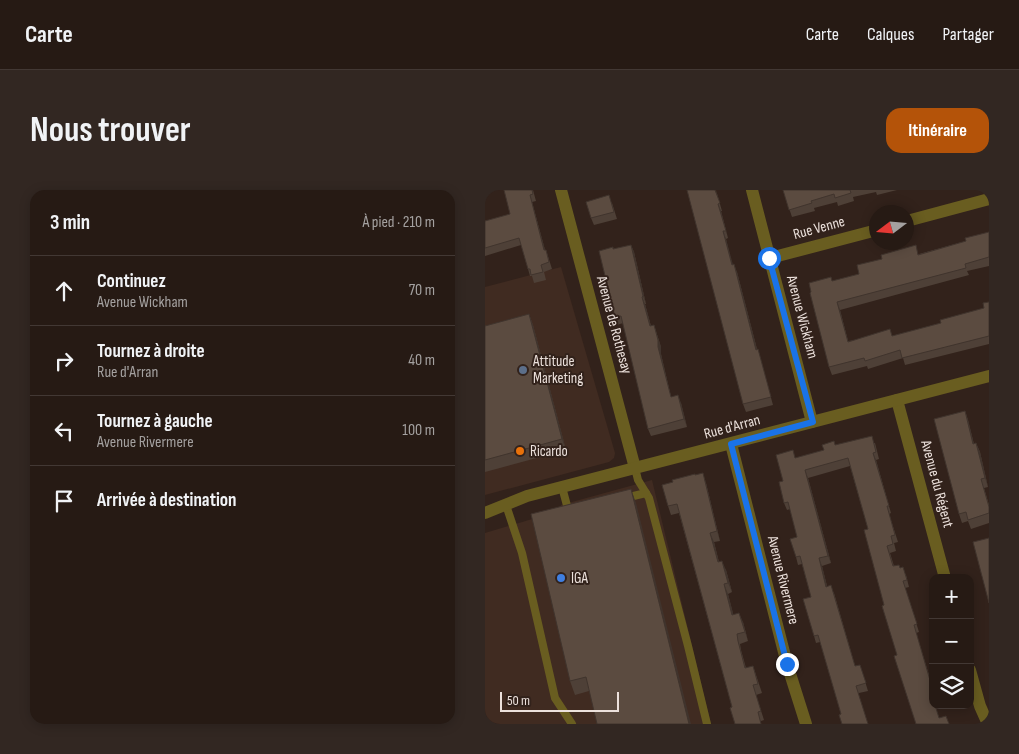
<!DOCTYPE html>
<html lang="fr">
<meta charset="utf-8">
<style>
:root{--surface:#261a14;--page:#322722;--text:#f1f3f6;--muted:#a4a1a0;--line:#423834;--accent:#b45309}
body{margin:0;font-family:"Sofia Sans Condensed",sans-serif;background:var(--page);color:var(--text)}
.controls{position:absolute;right:15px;bottom:15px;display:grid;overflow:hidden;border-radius:10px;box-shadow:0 2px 12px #0003}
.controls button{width:45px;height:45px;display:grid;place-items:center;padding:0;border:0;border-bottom:1px solid var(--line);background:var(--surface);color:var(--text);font:25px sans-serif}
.compass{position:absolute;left:384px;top:15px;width:45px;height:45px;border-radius:50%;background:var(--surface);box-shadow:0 2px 12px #0003;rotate:254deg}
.scale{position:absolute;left:15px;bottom:12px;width:119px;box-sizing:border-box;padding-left:5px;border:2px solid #ece1dc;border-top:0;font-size:14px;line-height:18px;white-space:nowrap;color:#ece1dc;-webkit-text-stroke:4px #32221b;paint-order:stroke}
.stop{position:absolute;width:15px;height:15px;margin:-11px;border:4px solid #1a73e8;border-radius:50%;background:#fff}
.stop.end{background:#1a73e8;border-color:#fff;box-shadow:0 1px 5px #0008}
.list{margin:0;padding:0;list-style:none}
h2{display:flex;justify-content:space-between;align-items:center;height:65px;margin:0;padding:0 20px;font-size:21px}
h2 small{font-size:16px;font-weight:400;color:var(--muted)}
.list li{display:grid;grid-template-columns:32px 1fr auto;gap:15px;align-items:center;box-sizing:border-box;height:70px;padding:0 20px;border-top:1px solid var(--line)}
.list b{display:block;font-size:19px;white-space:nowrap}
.list p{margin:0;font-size:16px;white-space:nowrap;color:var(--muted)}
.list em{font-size:16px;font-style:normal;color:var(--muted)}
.icon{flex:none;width:28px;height:28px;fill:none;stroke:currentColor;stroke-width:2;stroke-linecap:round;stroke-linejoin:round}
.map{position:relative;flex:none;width:504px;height:534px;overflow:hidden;border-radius:15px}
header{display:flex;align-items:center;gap:30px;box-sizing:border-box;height:70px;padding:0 25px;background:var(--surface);border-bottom:1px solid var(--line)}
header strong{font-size:24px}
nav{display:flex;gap:28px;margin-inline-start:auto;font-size:18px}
.intro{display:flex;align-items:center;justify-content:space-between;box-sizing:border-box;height:120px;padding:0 30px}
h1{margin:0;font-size:35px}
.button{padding:12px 22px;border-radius:15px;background:var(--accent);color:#fff;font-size:18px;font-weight:700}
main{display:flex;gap:30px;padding:0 30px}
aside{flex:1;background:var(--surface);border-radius:15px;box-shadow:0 2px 12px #0003}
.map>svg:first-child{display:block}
.built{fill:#402b21}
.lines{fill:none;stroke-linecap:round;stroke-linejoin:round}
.service{stroke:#695d20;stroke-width:8}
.minor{stroke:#695d20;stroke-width:12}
.wall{fill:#4e4037}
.shaded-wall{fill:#40342d}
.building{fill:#5b4b40;stroke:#40342d}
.route{stroke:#1a73e8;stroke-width:6}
.service-dot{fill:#5c6f8a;stroke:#32221b;stroke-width:2}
.food-dot{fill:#e8710a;stroke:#32221b;stroke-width:2}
.shop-dot{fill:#3f7fe0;stroke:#32221b;stroke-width:2}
.labels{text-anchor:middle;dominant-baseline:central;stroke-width:4;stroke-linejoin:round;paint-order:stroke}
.street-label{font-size:15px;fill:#ece1dc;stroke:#32221b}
.poi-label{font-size:15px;fill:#ece1dc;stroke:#32221b;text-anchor:start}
</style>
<header>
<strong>Carte</strong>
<nav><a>Carte</a><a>Calques</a><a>Partager</a></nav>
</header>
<div class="intro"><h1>Nous trouver</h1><a class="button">Itinéraire</a></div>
<main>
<aside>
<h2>3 min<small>À pied · 210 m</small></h2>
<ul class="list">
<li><svg class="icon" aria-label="ahead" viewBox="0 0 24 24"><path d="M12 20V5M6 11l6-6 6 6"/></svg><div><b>Continuez</b><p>Avenue Wickham</p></div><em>70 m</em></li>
<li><svg class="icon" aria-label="right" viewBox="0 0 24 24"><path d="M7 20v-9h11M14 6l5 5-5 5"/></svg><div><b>Tournez à droite</b><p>Rue d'Arran</p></div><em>40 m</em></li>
<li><svg class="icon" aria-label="left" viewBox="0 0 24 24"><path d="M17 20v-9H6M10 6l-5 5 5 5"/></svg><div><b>Tournez à gauche</b><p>Avenue Rivermere</p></div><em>100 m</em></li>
<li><svg class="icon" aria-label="arrive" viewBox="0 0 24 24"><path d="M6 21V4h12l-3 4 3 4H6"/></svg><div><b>Arrivée à destination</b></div></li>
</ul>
</aside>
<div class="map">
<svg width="504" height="534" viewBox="0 0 504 534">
<rect width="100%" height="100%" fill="#32221b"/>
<g class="built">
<path d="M76 77 130 263 129 268 124 272 0 305V97Z"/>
<path d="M167 290 226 534H0V343L74 321 76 315Z"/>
</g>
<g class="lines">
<g class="service">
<path d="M77 297 84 323 86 322"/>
<path d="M161 303 164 308 203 456 222 534"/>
<path d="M140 308 161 303 153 290 150 278"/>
<path d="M21 315 37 363 70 508 87 534"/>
</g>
<g class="minor">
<path d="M76 0 150 278"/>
<path d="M267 0 327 232"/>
<path d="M422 31 504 9"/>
<path d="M285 68 392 40"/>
<path d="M412 210 460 388"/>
<path d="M246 254 302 474 321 534"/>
<path d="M0 323 42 306 504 186"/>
<path d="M485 480 495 516 503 534"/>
</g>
</g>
<g class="wall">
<path d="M48 0 51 11 47 12 60 60H61L67 79 59 82 61 90 49 93 47 86H45L43 79 36 55 0 66V31L25 24Z"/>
<path d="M231 0 237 21H236L243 48 241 49 247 74 252 82 272 159 275 167 288 215 261 222 258 214Z"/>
<path d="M298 0H412L392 5 391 2 368 7 369 11 353 16 352 12 329 18 330 21 307 27Z"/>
<path d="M127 13 132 29 109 35 106 28Z"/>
<path d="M504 42V76L482 81 484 85 355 120 363 151 407 146 456 133 499 118 504 112V154L420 175 418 168 383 179 382 176 347 185 344 177 326 102 347 91 374 84 434 64 481 51Z"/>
<path d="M146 55 149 62 161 114H160L166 136 169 135 176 157V164L186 207 196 213 202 237 166 246 163 239 138 133 132 135 130 127 128 59Z"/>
<path d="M44 124 48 135 81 260 0 282V136Z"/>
<path d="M480 221 483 230 489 254 491 253 495 262 503 297 499 298 504 315V333L486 339 483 331 477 333 474 324Z"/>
<path d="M349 251 350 255 390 253 394 269 391 270 406 323 404 324 413 352 409 353 411 361 405 363 409 376 415 378 421 385 424 397 420 398 434 442 431 443 448 498V515H450L454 528 431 534 412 465 399 415 383 339 365 276 323 288 346 373 337 376 342 396 349 403 370 476 375 475 383 501 374 503 356 524 335 452 331 453 329 446 326 407 317 374 313 375 311 367 312 347 305 319 302 320 299 313 298 291 311 268 339 260Z"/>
<path d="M211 285 221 293 235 351 229 352 234 372 241 380 247 402 243 404 248 424 258 432 263 451 255 454 256 460 261 478 268 476 277 503 271 505 279 530 276 531 247 517 194 323 186 325 183 316Z"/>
<path d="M151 313 104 501 90 505 85 491Z"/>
</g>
<g class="shaded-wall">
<path d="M45 5 47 12 62 67 59 60Z"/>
<path d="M233 14 236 21 243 48 241 41Z"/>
<path d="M238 41 241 49 250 82 247 75Z"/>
<path d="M146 55 149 62 161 114 158 106Z"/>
<path d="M249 74 252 82 274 167 271 160Z"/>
<path d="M157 107 160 114 168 144 165 136Z"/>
<path d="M352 112 355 120 365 159 363 152Z"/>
<path d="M44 124 48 135 81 260 77 249Z"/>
<path d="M169 135 176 157V164L188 215 186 207 173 157Z"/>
<path d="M193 205 196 213 202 237 199 229Z"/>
<path d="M480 221 483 230 491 263 488 254Z"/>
<path d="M491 253 495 262 503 297 500 288Z"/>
<path d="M388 263 391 270 406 323 404 316Z"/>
<path d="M320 280 323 288 346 373 343 366Z"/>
<path d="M218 283 221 293 235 351 232 341Z"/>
<path d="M146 299 151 313 206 534H204Z"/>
<path d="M225 343 229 352 236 381 233 372Z"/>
<path d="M334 368 337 376 344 404 341 397Z"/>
<path d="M237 371 241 380 247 402 243 393Z"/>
<path d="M239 394 243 404 251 434 247 425Z"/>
<path d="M254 423 258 432 263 451 260 442Z"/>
</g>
<g class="building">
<path d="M19 0H47L48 4 45 5 59 60H61L64 72 56 75 58 82 46 85 45 79H43L34 48 0 58V31L25 24Z"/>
<path d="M202 0H230L235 13 233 14 241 41H238L247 75 249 74 271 160 273 159 286 207 258 214Z"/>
<path d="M298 0H365L366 3 350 8 349 4 326 11 327 13 304 20Z"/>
<path d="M124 5 129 22 106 28 101 12Z"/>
<path d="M504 42V67L480 74 481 78 352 112 363 152 405 139 407 146 456 133 455 130 499 118 498 113 504 112V146L417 168 415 160 380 171 379 168 344 177 325 103 326 102 324 93 346 87 347 91 374 84 372 75 397 69 396 65 431 55 433 65 481 51 480 48Z"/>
<path d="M146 55 158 106 157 107 165 136 169 135 173 150V157L186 207 193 205 199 229 163 239 136 126 130 127 114 61 128 57V59Z"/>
<path d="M44 124 77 249 0 270V136Z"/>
<path d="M480 221 488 254 491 253 500 288 496 289 504 317V323L483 330 481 322 474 324 449 229Z"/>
<path d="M387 246 391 262 388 263 404 316H402L410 345 406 346 408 354 402 356 408 376 414 375 415 378 418 377 422 390 418 391 432 434 429 435 447 497 445 498 448 508V515H450L454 528 461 526 464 534H431L409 466 412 465 397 416 399 415 379 340 383 339 363 268 320 280 343 366 334 368 341 397 346 395 370 476 375 475 381 493 371 496 383 534H357L354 525 356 524 333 445 329 446 318 409 326 407 315 366 311 367 305 349 312 347 303 312 299 313 294 292 298 291 291 265 308 260 310 268 339 260 337 255 349 251 350 255Z"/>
<path d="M218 283 232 341 225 343 233 372 237 371 243 393 239 394 247 425 254 423 260 442 252 444 253 451 260 478 268 476 273 494 268 495 276 521 273 522 276 534H250L245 518 247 517 192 314 183 316 177 295 188 292 187 290 210 284V285Z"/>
<path d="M146 299 204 534H112L101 487 85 491 46 324Z"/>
<path d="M504 348V413L488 352Z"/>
</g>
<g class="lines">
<path class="route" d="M284 68 328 232 246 254 302 474"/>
</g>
<circle class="service-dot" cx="38" cy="180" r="5"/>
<circle class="food-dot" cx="35" cy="261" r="5"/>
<circle class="shop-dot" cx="76" cy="388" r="5"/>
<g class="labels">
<g class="street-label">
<text transform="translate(334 38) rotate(-15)">Rue Venne</text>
<text transform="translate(317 127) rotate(75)">Avenue Wickham</text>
<text transform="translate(129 135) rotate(75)">Avenue de Rothesay</text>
<text transform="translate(247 237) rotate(-15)">Rue d'Arran</text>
<text transform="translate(452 294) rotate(75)">Avenue du Régent</text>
<text transform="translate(298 390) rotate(76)">Avenue Rivermere</text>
</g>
<g class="poi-label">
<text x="48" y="171">Attitude<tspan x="48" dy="17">Marketing</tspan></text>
<text x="45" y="261">Ricardo</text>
<text x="86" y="388">IGA</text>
</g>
</g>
</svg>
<div class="controls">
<button>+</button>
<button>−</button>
<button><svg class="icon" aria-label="layers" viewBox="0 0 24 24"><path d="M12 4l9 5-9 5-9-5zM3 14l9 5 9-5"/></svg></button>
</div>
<svg class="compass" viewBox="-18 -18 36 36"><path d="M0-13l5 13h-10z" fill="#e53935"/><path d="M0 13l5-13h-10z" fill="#a4a1a0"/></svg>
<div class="scale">50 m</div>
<div class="stop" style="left:284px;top:68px"></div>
<div class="stop end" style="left:302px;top:474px"></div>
</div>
</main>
